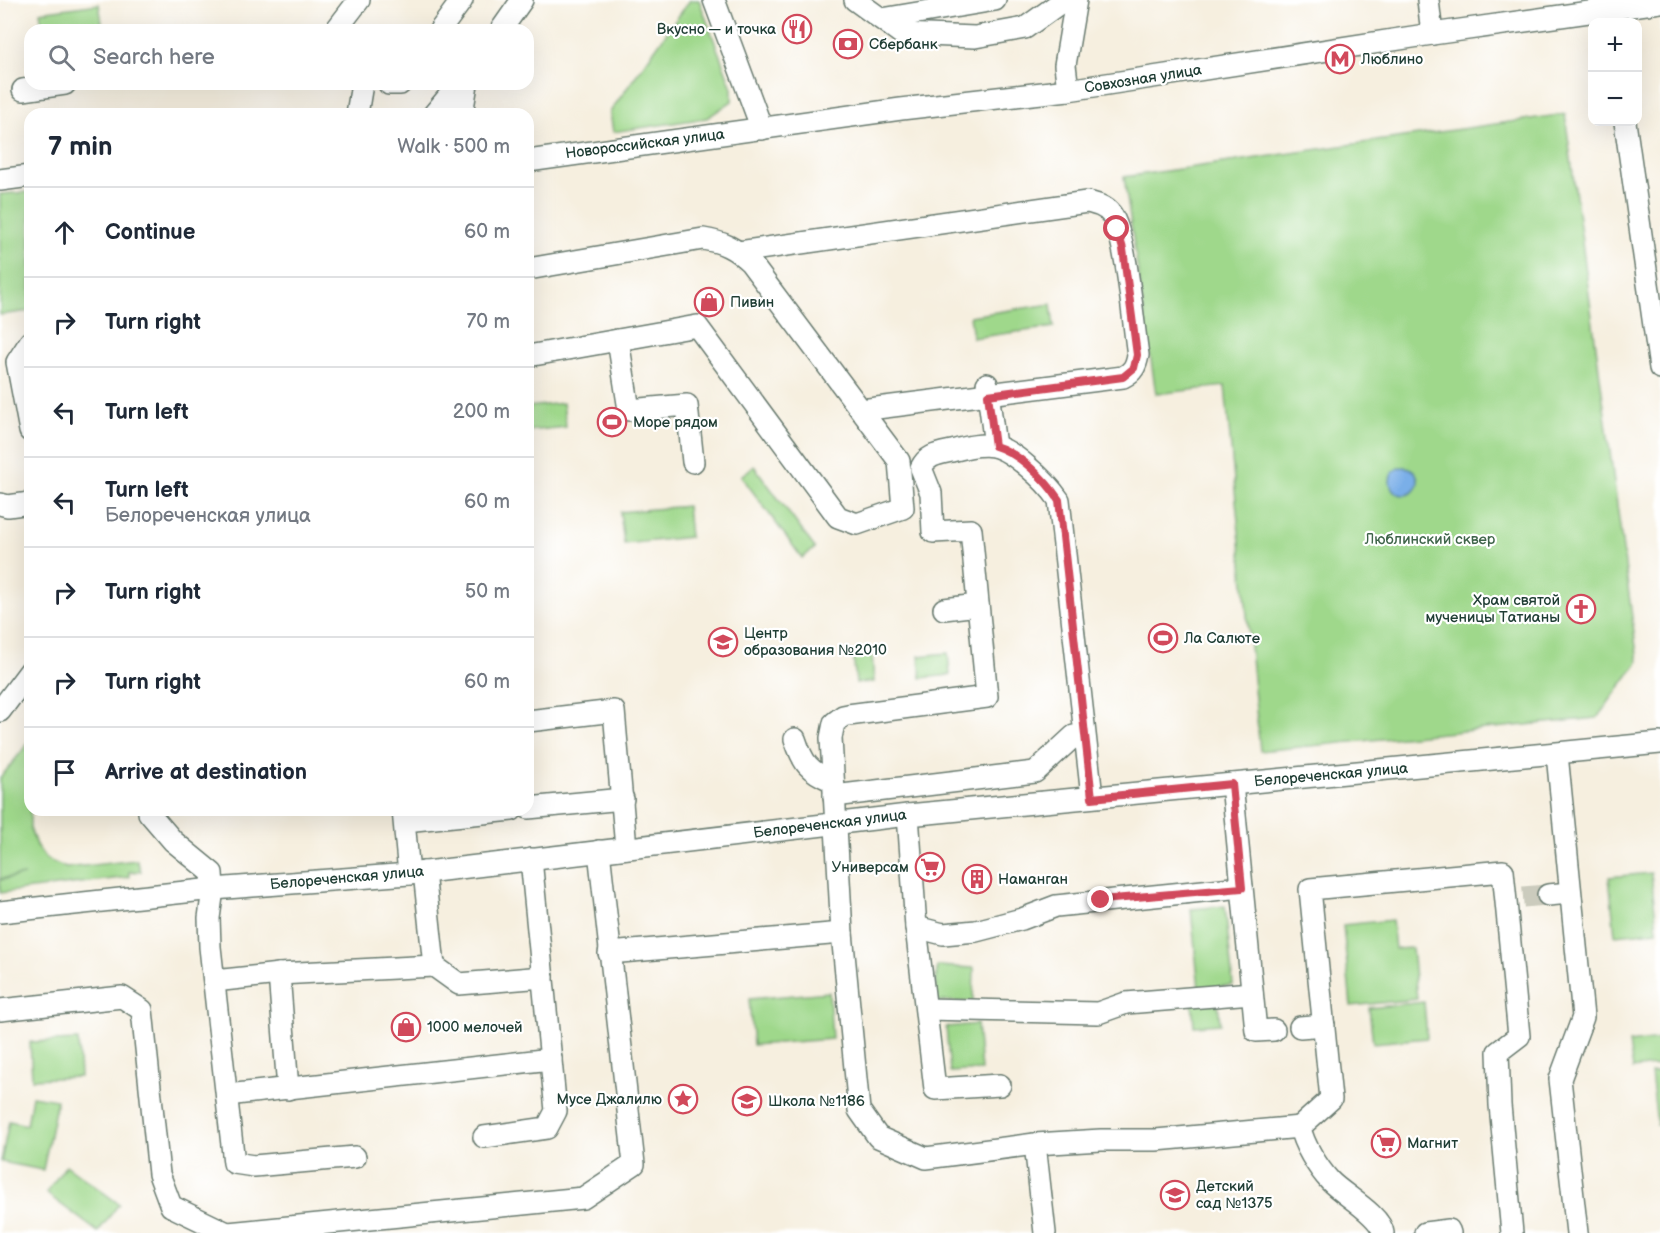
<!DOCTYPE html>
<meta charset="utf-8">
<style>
:root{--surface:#fff;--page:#f6f6f7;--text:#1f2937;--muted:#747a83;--line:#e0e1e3}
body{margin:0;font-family:"Balsamiq Sans",sans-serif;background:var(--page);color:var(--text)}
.controls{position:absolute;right:18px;top:18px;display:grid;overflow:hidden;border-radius:12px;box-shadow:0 6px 24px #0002}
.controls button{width:54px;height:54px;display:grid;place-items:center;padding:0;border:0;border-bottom:2px solid var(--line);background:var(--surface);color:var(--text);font:30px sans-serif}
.stop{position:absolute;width:18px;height:18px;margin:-14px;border:4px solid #d1495b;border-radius:50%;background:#fff}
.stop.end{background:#d1495b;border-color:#fff;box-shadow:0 2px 6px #0008}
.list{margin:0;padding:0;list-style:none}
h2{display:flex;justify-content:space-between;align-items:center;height:78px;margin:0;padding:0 24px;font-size:26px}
h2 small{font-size:20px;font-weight:400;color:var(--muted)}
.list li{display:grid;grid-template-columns:39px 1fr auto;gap:18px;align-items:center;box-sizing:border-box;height:90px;padding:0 24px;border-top:2px solid var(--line)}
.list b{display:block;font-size:22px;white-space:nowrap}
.list p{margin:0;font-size:20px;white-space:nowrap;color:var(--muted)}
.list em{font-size:20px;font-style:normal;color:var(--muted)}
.icon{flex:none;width:33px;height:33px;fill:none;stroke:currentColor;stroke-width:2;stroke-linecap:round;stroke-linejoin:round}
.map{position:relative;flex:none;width:1660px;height:1233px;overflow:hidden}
.search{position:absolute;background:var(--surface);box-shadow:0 6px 24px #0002;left:24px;top:24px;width:510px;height:66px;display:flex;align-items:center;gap:15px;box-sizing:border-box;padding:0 21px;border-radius:18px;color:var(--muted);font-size:22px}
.panel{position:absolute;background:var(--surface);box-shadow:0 6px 24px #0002;left:24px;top:108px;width:510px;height:708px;border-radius:18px}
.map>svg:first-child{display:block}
.green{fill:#9fd88b;stroke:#5f8a60;stroke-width:1.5}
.water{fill:#7aafe8;stroke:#4c768e;stroke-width:1.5}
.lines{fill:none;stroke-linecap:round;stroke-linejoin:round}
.minor-tunnel{stroke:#cbcbbd;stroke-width:21;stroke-dasharray:21 10;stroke-linecap:butt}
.minor-casing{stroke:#6a7b70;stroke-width:24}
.minor{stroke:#fff;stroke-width:21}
.route{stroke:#d1495b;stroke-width:8}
.labels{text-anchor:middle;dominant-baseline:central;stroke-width:4.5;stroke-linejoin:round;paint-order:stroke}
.poi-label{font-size:15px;fill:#1f3d34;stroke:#fff;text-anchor:start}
.street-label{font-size:15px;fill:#1f3d34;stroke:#fff}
.park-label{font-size:15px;fill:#3f644a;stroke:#fff}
</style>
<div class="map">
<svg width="1660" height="1233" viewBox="0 0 1660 1233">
<rect width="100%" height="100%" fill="#fff"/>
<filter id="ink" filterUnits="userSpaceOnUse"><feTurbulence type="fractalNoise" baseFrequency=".0167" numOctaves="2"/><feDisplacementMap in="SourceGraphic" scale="12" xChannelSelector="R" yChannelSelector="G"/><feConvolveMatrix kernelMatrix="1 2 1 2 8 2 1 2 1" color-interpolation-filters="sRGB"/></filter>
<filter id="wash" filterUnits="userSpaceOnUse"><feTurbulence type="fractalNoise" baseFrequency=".008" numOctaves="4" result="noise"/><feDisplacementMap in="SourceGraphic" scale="24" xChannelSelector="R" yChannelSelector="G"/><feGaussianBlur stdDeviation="1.35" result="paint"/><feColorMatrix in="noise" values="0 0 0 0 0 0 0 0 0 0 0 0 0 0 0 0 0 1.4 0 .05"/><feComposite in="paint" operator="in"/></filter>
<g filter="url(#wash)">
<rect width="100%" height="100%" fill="#f6efdf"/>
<g class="green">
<path d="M690 0H699L732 88V101L707 118 613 132 610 112Z"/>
<path d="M99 4 103 29 43 30 40 12Z"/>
<path d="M1565 114 1638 662 1597 718 1260 751 1225 386 1156 394 1124 177Z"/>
<path d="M30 192V311L0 315V194Z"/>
<path d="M1051 304 1054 327 973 338 970 316Z"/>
<path d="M563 403 566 427 528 431V407Z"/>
<path d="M754 466 815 548 802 558 741 476Z"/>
<path d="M687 506 690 537 624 544 620 512Z"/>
<path d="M872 653 874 682 856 683 853 654Z"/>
<path d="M948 653 950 675 921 678 919 656Z"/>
<path d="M30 741V828L36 845 46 859 66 868 137 860 141 871 129 872V877L0 893V880L24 875 0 879V778Z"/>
<path d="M1651 873 1657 931 1615 935 1609 877Z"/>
<path d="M1225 906 1233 985 1199 989 1191 909Z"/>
<path d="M1392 920 1395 949 1412 948 1417 999 1351 1006 1343 925Z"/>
<path d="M937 966 974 968 973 1002 935 1001Z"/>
<path d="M829 992 832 1039 753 1045 749 999Z"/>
<path d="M1218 1001 1220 1024 1194 1026 1192 1003Z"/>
<path d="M1424 1002 1427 1038 1373 1043 1369 1008Z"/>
<path d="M977 1024 981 1070 950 1072 946 1027Z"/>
<path d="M1660 1039V1065L1633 1069 1629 1043Z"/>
<path d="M78 1040 80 1077 32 1079 30 1042Z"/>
<path d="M1660 1072V1125H1657L1651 1073Z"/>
<path d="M32 1096 57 1100 43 1170 1 1162 9 1121 27 1125Z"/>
<path d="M66 1165 119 1204 98 1232 46 1193Z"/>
</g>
<circle class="water" cx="1404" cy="481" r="14"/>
</g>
<g filter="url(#ink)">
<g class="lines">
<path class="minor-tunnel" d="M1523 897 1548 895"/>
<g class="minor-casing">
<g id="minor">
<path d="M714 0 762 129"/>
<path d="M855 0 902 34 975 37 1025 28 1064 0"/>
<path d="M1428 0 1432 34"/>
<path d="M882 19 995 0"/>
<path d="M336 30 359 0"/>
<path d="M440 30 462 0"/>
<path d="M501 30 522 0"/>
<path d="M389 84H400"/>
<path d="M23 90 65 84"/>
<path d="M1068 90 1065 65 1076 0"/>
<path d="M357 114 362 84"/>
<path d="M434 114 459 84"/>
<path d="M462 114 467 84"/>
<path d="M1625 122 1660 368"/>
<path d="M528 161 901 109 1068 90 1432 34 1660 2"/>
<path d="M0 180 30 176"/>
<path d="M739 252 1087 202C1096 204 1105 206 1111 214 1127 236 1133 324 1138 355 1136 366 1133 372 1123 377L861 410"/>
<path d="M528 269 703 239C723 242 735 248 750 262L899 461 903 508 857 524 838 517 697 326 528 356"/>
<path d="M618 340 629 410 687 405 693 462"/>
<path d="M30 342 17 362 30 431"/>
<path d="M987 384 995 446"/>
<path d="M0 504 8 506 30 503"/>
<path d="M944 609 978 605"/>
<path d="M0 711 30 671"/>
<path d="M528 721 614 711 626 848"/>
<path d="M795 739C803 763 808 771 833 781"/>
<path d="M1557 754 1583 1017 1560 1079 1577 1233"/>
<path d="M1232 784 1256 1031 1274 1030"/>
<path d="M834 796 1035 772 1074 736 1084 735"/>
<path d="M1092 797 1059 500C1050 487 1040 477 1028 467 999 442 988 441 952 451 938 454 927 455 921 468L931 493 933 532 971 530 987 697 848 715 843 716 834 723 831 738 842 933 859 1110 878 1137 926 1158 1035 1144 1101 1140H1156L1300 1127"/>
<path d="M528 808 623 799"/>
<path d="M149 810V813L173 841 212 873 213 889 209 918 210 947 234 1163 254 1166 355 1157"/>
<path d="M403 810 409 874"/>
<path d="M908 815 916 927 935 1089 1000 1085"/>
<path d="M405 821 512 810"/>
<path d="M424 872 434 966"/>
<path d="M1548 895 1570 893"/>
<path d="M0 912 213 889 409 874 908 815 1660 743"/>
<path d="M916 927 943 934 976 931 1022 919 1056 906 1242 887"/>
<path d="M609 953 842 933"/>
<path d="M279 974 288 1089"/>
<path d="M214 981 279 974 434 966 459 984 543 977"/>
<path d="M926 1009 1098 1013 1126 1003 1252 993"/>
<path d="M0 1010 122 997 142 1010 159 1174 171 1206 227 1233"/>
<path d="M1300 1027 1324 1025"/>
<path d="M227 1095 551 1059"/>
<path d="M484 1137 547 1128 556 1111 531 859"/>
<path d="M1035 1144 1045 1233"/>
<path d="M228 1233 583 1198 634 1164 599 851"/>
<path d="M1383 1233C1381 1215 1342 1194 1330 1181 1318 1168 1303 1144 1300 1127L1331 1099 1310 889 1503 871 1519 1036 1498 1052 1500 1105 1512 1233"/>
<path d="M1425 1233 1449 1230 1450 1233"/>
</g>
</g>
<use href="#minor" class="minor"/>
</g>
</g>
<g class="lines" filter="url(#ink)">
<path class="route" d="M1101 900 1242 888 1232 784 1092 798 1059 500C1046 480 1019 453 995 446L988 395 1123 377 1134 368 1137 355 1123 249 1117 229"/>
</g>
<defs>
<g id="restaurant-ring" transform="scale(1.5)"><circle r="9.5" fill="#fff" stroke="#d1495b" stroke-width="1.5"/><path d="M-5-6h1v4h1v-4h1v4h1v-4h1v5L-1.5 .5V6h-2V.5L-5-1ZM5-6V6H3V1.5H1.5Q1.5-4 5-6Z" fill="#d1495b"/></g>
<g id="bank-ring" transform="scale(1.5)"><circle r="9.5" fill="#fff" stroke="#d1495b" stroke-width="1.5"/><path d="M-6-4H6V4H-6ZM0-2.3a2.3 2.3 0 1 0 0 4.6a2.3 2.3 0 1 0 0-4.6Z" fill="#d1495b"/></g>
<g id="metro-ring" transform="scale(1.5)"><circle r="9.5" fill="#fff" stroke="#d1495b" stroke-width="1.5"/><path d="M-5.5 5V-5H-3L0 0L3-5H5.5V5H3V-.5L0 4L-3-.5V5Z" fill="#d1495b"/></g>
<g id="shop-ring" transform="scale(1.5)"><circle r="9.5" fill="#fff" stroke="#d1495b" stroke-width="1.5"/><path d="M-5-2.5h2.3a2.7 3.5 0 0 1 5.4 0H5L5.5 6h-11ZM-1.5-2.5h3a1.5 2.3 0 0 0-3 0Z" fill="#d1495b"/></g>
<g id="stadium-ring" transform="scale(1.5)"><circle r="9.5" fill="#fff" stroke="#d1495b" stroke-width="1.5"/><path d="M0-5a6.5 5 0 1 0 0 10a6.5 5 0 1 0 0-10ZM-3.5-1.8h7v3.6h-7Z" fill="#d1495b"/></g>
<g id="church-ring" transform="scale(1.5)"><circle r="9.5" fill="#fff" stroke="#d1495b" stroke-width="1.5"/><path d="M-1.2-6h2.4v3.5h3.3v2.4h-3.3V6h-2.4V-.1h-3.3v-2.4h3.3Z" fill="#d1495b"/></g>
<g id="school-ring" transform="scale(1.5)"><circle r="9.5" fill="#fff" stroke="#d1495b" stroke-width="1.5"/><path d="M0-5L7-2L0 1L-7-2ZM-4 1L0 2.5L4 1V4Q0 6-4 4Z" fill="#d1495b"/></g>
<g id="supermarket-ring" transform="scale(1.5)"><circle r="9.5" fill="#fff" stroke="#d1495b" stroke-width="1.5"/><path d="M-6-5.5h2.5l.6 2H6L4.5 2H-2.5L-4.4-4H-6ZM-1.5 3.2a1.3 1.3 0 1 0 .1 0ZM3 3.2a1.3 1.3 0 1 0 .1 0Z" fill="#d1495b"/></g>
<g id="building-ring" transform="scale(1.5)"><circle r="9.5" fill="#fff" stroke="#d1495b" stroke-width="1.5"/><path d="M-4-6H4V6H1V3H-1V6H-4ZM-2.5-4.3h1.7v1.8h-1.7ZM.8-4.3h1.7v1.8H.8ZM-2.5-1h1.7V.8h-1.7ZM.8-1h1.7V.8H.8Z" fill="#d1495b"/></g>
<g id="sight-ring" transform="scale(1.5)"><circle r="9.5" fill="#fff" stroke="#d1495b" stroke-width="1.5"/><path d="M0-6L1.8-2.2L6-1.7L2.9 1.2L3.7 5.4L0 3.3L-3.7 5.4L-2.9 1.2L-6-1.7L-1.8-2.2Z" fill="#d1495b"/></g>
</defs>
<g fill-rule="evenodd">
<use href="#restaurant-ring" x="797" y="29"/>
<use href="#bank-ring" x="848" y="44"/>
<use href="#metro-ring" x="1340" y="59"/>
<use href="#shop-ring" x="709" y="302"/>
<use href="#stadium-ring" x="612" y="422"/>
<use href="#church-ring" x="1581" y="609"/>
<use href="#stadium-ring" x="1163" y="638"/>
<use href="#school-ring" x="723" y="642"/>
<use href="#supermarket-ring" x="930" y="867"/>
<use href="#building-ring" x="977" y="879"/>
<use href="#shop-ring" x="406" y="1027"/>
<use href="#sight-ring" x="683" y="1099"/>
<use href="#school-ring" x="747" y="1101"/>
<use href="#supermarket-ring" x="1386" y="1143"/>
<use href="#school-ring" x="1175" y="1195"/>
</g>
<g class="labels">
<g class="poi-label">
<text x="776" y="29" text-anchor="end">Вкусно — и точка</text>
<text x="869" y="44">Сбербанк</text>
<text x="1361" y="59">Люблино</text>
<text x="730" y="302">Пивин</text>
<text x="633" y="422">Море рядом</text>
<text x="1560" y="600" text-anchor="end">Храм святой<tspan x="1560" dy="17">мученицы Татианы</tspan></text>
<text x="744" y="633">Центр<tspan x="744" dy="17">образования №2010</tspan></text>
<text x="1184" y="638">Ла Салюте</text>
<text x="909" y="867" text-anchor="end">Универсам</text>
<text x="998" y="879">Наманган</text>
<text x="427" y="1027">1000 мелочей</text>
<text x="662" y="1099" text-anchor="end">Мусе Джалилю</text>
<text x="768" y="1101">Школа №1186</text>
<text x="1407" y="1143">Магнит</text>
<text x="1196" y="1186">Детский<tspan x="1196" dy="17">сад №1375</tspan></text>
</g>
<g class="street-label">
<text transform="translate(1143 79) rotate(-9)">Совхозная улица</text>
<text transform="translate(645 144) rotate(-7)">Новороссийская улица</text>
<text transform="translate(1331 775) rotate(-5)">Белореченская улица</text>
<text transform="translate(830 824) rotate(-7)">Белореченская улица</text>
<text transform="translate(347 878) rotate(-5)">Белореченская улица</text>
</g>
<g class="park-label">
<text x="1430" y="539">Люблинский сквер</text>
</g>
</g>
</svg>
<div class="controls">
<button>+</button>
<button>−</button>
</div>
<div class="stop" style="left:1117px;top:229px"></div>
<div class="stop end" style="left:1101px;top:900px"></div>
<div class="search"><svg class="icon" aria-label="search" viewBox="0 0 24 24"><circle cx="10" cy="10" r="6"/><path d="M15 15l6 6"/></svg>Search here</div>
<section class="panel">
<h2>7 min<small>Walk · 500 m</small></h2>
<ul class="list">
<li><svg class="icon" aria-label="ahead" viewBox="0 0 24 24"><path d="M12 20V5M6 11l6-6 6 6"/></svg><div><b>Continue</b></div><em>60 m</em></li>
<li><svg class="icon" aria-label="right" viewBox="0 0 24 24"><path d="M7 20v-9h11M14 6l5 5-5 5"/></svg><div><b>Turn right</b></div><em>70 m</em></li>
<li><svg class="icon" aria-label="left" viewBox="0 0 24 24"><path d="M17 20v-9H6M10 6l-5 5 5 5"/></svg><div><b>Turn left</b></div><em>200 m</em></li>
<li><svg class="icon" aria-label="left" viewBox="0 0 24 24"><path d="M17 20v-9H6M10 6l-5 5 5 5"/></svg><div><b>Turn left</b><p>Белореченская улица</p></div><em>60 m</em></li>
<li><svg class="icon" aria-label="right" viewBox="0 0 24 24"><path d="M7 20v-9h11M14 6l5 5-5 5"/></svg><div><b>Turn right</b></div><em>50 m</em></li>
<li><svg class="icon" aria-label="right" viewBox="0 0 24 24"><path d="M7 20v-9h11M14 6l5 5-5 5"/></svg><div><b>Turn right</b></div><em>60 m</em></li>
<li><svg class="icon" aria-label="arrive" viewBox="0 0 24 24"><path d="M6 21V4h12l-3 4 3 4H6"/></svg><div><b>Arrive at destination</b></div></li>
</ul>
</section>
</div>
